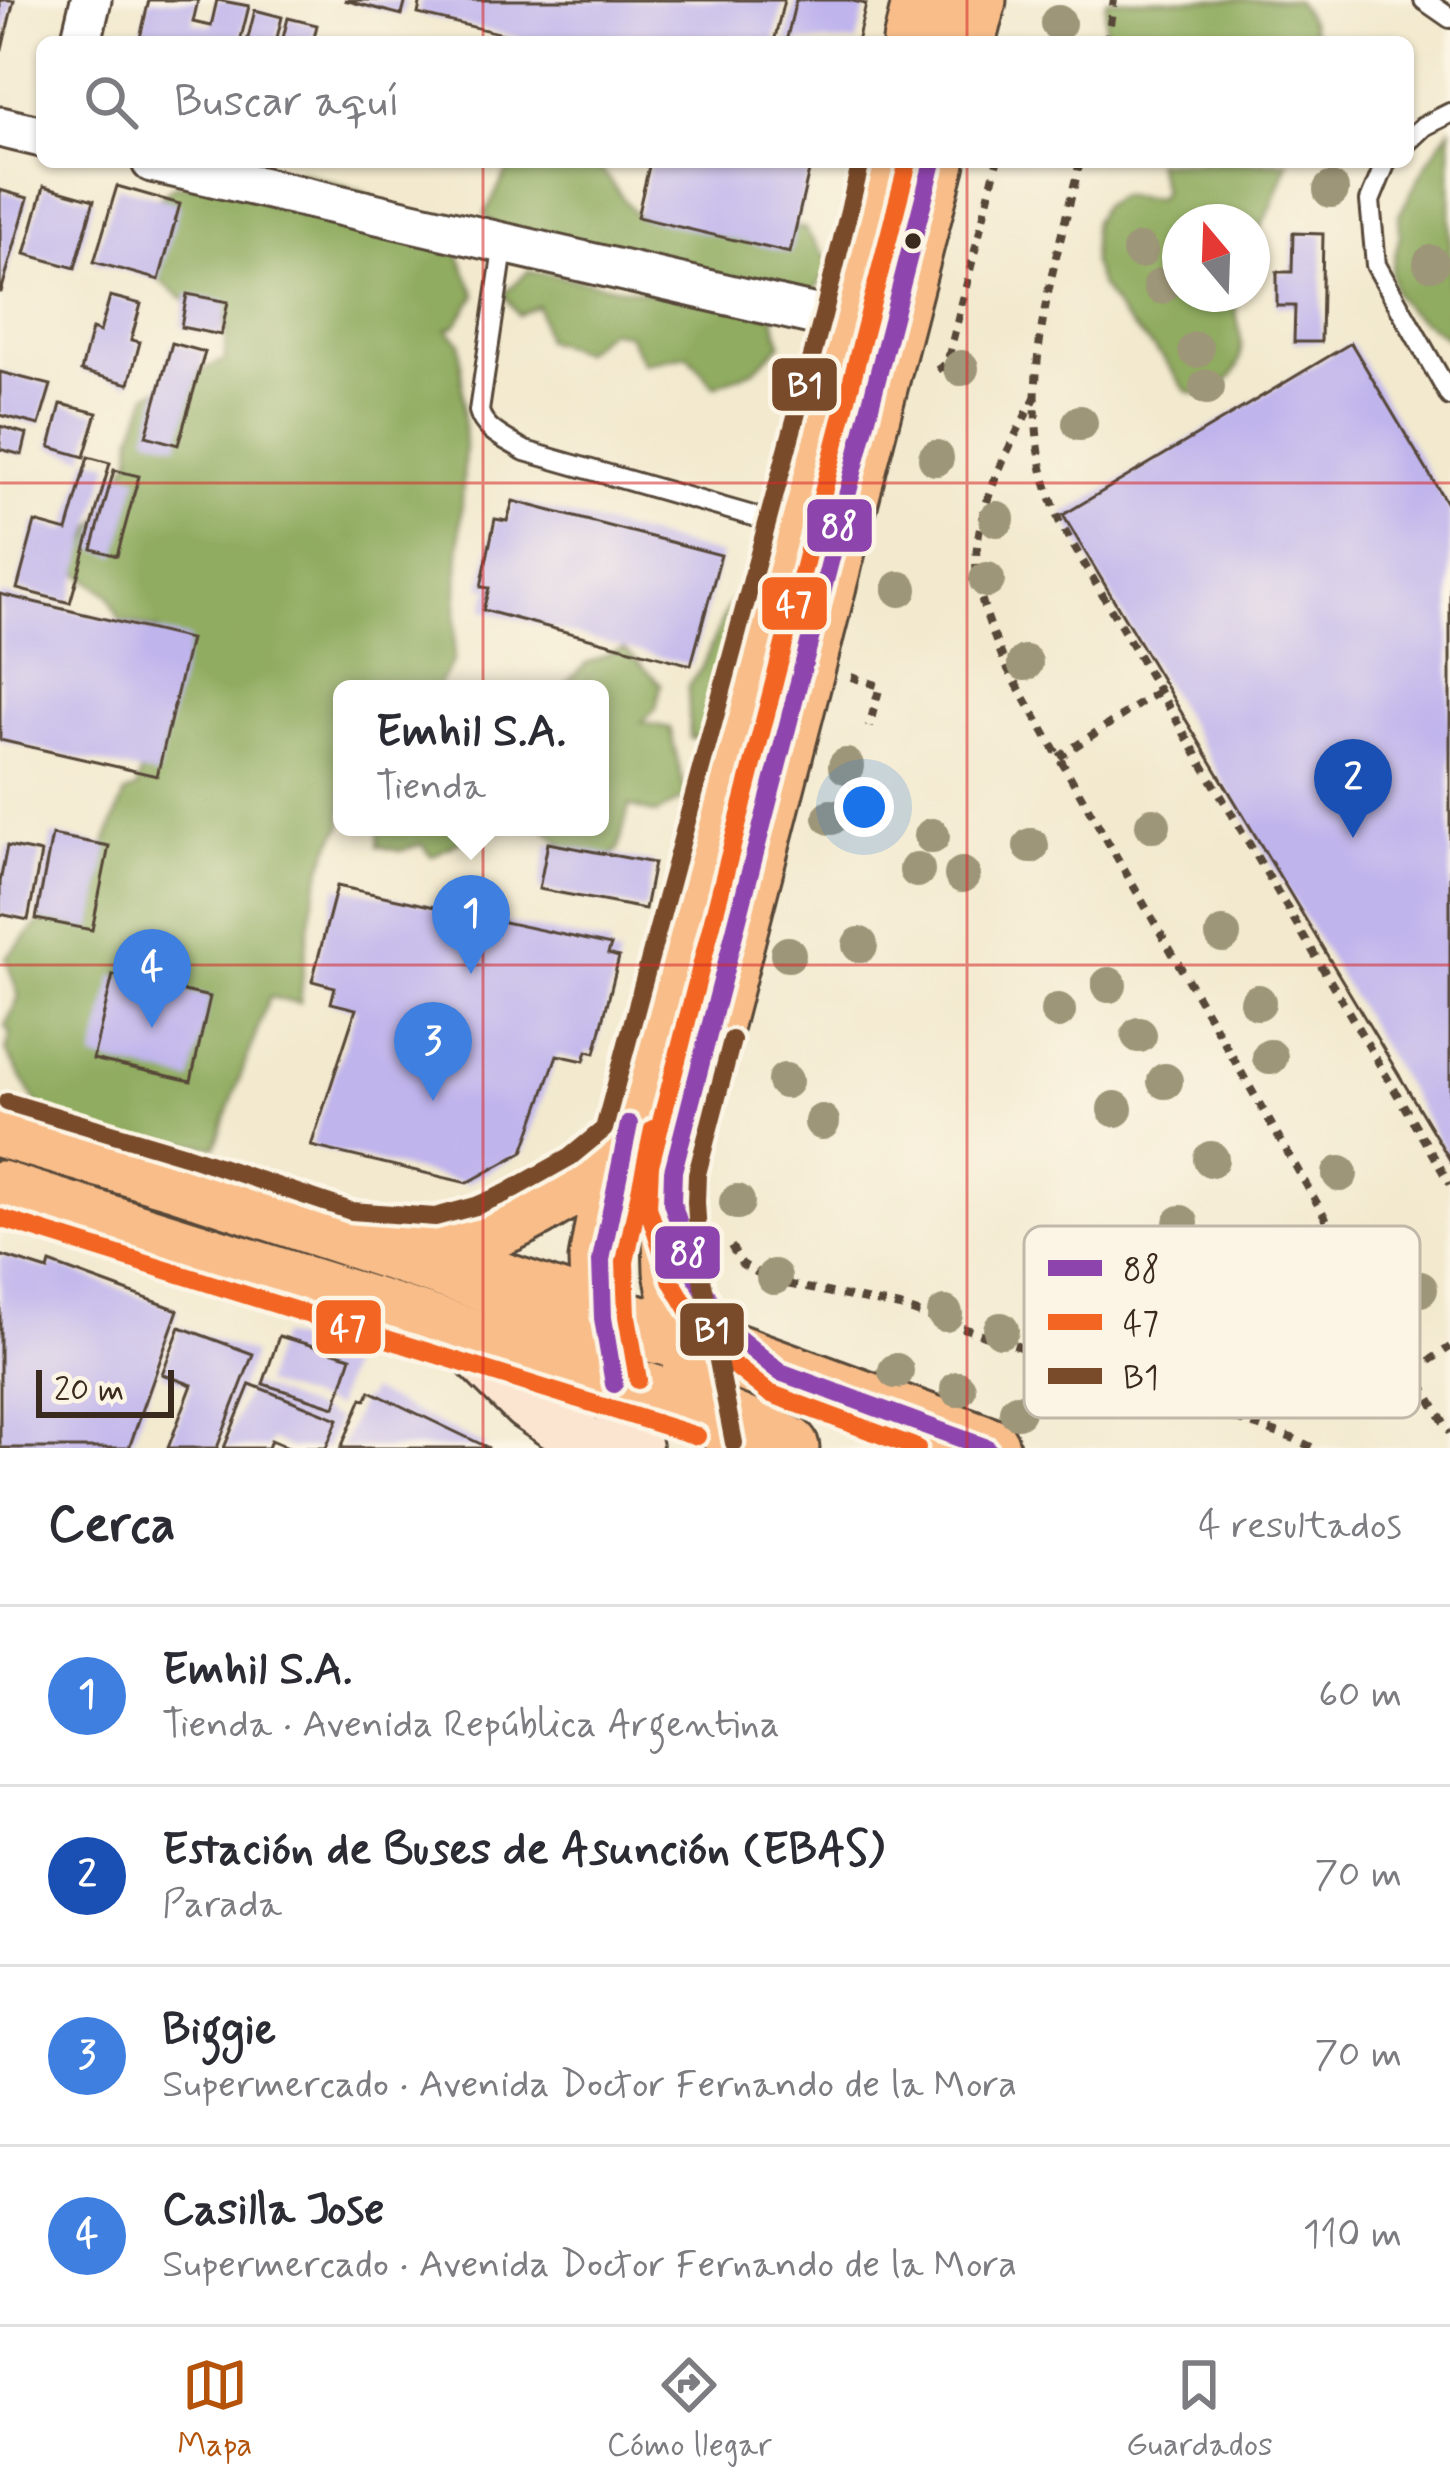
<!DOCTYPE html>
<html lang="es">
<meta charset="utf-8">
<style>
:root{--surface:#fff;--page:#f2f2f3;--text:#2b2b33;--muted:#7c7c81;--line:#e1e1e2;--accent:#b45309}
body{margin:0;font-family:Mynerve,sans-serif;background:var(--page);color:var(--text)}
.compass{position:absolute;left:1162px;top:204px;width:108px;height:108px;border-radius:50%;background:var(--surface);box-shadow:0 3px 9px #0004;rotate:341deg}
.scale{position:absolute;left:36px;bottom:30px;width:138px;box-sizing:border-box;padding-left:12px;border:6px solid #3b2a1e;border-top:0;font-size:33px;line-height:42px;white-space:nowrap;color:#3b2a1e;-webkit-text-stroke:9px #fcf5e5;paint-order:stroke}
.you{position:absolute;left:864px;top:807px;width:42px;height:42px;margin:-30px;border:9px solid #fff;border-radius:50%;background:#1a73e8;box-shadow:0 0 0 18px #1a73e833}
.badge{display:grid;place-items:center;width:78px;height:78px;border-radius:50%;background:var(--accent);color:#fff;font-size:39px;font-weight:700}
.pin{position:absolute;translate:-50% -99px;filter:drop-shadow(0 3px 6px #0008)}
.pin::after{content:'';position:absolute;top:63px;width:42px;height:36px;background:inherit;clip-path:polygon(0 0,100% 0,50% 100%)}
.popup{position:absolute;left:333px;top:680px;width:276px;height:156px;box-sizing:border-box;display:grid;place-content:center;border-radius:18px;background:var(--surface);filter:drop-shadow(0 3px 9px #0005);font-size:39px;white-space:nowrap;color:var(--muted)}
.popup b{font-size:45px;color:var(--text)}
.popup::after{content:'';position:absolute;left:50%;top:100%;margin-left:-24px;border:24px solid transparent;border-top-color:var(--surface)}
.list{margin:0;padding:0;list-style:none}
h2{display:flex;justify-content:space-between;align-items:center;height:156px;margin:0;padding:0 48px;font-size:51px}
h2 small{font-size:39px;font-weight:400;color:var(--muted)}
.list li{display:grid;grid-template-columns:78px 1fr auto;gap:36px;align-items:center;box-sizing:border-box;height:180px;padding:0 48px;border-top:3px solid var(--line)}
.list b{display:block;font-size:45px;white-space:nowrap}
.list p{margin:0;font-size:39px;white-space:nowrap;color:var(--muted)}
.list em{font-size:39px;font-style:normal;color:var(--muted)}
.icon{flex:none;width:66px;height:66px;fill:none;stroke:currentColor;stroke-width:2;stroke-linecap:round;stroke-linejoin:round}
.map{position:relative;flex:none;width:1450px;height:1448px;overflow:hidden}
.search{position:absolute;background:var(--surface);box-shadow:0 3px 9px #0004;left:36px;right:36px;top:36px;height:132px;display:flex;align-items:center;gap:30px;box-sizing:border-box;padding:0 42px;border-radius:18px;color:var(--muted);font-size:45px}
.sheet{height:876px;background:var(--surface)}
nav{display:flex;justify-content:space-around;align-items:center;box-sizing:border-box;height:168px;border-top:3px solid var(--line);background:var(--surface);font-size:33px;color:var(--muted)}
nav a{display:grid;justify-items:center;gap:6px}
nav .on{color:var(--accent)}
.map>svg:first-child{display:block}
.forest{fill:#90ac60;stroke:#666b3f;stroke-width:3}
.building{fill:#bfb4ec}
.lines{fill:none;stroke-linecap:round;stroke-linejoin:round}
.service-casing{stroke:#564738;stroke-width:24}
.minor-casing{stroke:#564738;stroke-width:45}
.secondary-casing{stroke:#564738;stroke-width:60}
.trunk-casing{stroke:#564738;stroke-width:69}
.path{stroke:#564738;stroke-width:8;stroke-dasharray:9 9;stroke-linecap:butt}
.service{stroke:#fff;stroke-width:18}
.minor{stroke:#fff;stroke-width:39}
.secondary{stroke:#fce5d0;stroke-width:54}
.trunk{stroke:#f8bd89;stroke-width:63}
.bus-1-casing{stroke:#fcf5e5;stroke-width:27}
.bus-2-casing{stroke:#fcf5e5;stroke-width:27}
.bus-3-casing{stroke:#fcf5e5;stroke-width:27}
.bus-1{stroke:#8e44ad;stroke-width:18}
.bus-2{stroke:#f26522;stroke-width:18}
.bus-3{stroke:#7a4b2a;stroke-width:18}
.tree{fill:#9e9678}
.grid{fill:none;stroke:#d62828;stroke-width:3;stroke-opacity:0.55}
.bus-dot{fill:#3b2a1e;stroke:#fcf5e5;stroke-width:4.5}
.key{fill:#fcf5e5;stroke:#c2b8a9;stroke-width:3}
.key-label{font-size:33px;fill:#3b2a1e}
.line-badge{stroke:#fcf5e5;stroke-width:4.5}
.badge-label{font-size:33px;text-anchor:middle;font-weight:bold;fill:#fff}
</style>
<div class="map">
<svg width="1450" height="1448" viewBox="0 0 1450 1448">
<rect width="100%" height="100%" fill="#fcf5e5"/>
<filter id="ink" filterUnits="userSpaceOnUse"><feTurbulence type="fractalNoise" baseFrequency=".00833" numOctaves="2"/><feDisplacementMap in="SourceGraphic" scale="24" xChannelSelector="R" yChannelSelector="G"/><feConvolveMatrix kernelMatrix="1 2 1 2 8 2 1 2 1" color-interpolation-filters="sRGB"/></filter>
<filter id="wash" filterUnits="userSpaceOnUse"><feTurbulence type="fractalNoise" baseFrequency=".004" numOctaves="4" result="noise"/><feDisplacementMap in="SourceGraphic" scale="48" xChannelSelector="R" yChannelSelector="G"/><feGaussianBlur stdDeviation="2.7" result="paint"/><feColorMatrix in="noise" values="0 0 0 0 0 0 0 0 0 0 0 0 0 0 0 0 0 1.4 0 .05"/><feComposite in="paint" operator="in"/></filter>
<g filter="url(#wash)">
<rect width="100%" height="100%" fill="#f2e9ce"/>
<g class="forest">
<path d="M1106 0H1296L1310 21 1317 42H1099L1105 30Z"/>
<path d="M1450 129V340L1407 310 1395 293 1391 273 1400 235 1399 215 1427 163Z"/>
<path d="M523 162H585L599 166 637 217 742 232 804 228 831 265 801 312 514 245 485 214 507 172Z"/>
<path d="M1155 162H1288L1271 208 1252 243V222H1180V294H1233C1240 340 1256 371 1205 396L1186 391 1164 359 1123 318 1100 285 1092 264 1093 223 1102 206 1119 195 1157 199 1163 191Z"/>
<path d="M301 172 365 193 456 249 476 295 455 326 447 329 460 342 465 447 453 662 436 689H342V826C312 866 305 953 300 1003L269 997 215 1147 161 1139 111 1148 41 1111 6 1051 11 1033 5 1026 19 997 6 958 98 861 125 794 137 788 153 718 158 630 120 620 109 595 70 567 92 534 91 529 99 522 131 457 133 435 148 394 225 360 226 326 223 302 189 303 159 280 143 212 175 185 276 182Z"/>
<path d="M528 271 773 315 781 344 754 370 714 386 688 355 643 363 628 334 609 330 582 352 545 340 538 306 518 315 504 294Z"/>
<path d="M749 578 714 735 690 738 688 686 701 669 727 609Z"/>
<path d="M624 648 661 684 656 709 641 722 670 728 686 797 656 814 629 806 618 850 589 870 543 827H600V689H560L587 663Z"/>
<path d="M380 827H485L432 856 421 844 400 851 378 846Z"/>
</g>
<g id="blocks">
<g class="building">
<path d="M0 0H14L2 49H0Z"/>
<path d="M149 0H198L193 22 211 26 217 0 249 6 240 42H139Z"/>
<path d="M344 0H406L402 15Z"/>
<path d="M421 0H784L774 42H537L418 14Z"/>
<path d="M796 0H848L866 4 857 42H786Z"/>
<path d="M255 10 282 17 276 42H247Z"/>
<path d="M288 18 317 25 313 42H282Z"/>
<path d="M650 162H811L790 253 637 217Z"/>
<path d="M44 186 94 200 75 268 25 254Z"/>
<path d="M117 186 180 204 159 280 94 262Z"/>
<path d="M0 190 28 198 1 292H0Z"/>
<path d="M1293 233 1323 234 1321 342H1294L1295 306H1277V272H1292Z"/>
<path d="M187 294 228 302 221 335 181 327Z"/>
<path d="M110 296 141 304 131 340 140 342 129 384 81 371 92 329 100 332Z"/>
<path d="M172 343 205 352 178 445 146 436Z"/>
<path d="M1351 343 1450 509V1160L1063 515Z"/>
<path d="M0 372 51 385 39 425 0 415Z"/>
<path d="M61 404 97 413 84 457 50 447Z"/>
<path d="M0 426 27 434 22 455 0 449Z"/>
<path d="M88 457 110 463 70 603 17 589 35 522 67 531Z"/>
<path d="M114 470 139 476 117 556 92 549Z"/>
<path d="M513 501 721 555 691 665 483 610 489 588 481 587 495 519 507 521Z"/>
<path d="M0 594 190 639 157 776 0 740Z"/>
<path d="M52 835 109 846 92 930 36 919Z"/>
<path d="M548 843 654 863 645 909 539 889Z"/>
<path d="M7 846 41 853 28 920 0 914V882Z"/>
<path d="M337 886 611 945 608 954 619 957 595 1053 587 1051 584 1061 557 1055 523 1152 467 1183 311 1146 356 1009 331 1003 335 987 312 981Z"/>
<path d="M113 975 210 997 191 1081 93 1059Z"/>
<path d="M0 1255 48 1270 50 1263 178 1310 129 1448H0Z"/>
<path d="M180 1327 253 1354 217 1448H168L192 1385 162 1374Z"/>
<path d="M279 1336 351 1357 335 1407 263 1384Z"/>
<path d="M250 1384 338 1419 326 1448H290L271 1440 268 1448H224Z"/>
<path d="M370 1391 489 1448H341L362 1398 366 1400Z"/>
</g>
</g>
</g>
<g filter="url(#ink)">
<use href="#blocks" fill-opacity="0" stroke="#564738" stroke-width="3"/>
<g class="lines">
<g class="service-casing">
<g id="service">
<path d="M1424 0 1450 18"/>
<path d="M1408 141 1424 126 1450 113"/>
<path d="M1386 162 1370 201 1376 265 1450 396"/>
<path d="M504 243 479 411C484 431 508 440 525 451L781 524"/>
</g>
</g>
<g class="minor-casing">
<g id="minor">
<path d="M81 42 91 0"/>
<path d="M0 127 42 137"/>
<path d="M152 162 846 322"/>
</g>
</g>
<g class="secondary-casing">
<g id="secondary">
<path d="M463 1338 528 1403 570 1431 587 1448"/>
<path d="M614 1384 634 1448"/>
</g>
</g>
<g class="trunk-casing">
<g id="trunk">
<path d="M915 42 925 0"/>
<path d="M963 42 974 0"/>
<path d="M0 1125 178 1178 603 1318 688 1339 987 1448"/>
<path d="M0 1193 704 1413 787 1448"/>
<path d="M396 1238C408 1239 421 1241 433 1241 494 1239 581 1181 625 1142"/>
<path d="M614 1384 603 1318 601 1260 614 1188 846 322 886 162"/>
<path d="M704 1413 676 1271 673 1171 933 162"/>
</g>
</g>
<g class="path">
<path d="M1107 42 1114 0"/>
<path d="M1080 162C1056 260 1021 366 1042 467 1045 485 1053 503 1059 521L1450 1184"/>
<path d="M937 370 947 363 997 162"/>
<path d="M1036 396C1008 448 967 523 978 583 983 611 995 638 1005 664L1450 1433"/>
<path d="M851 677 880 686 869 727"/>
<path d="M1059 757 1159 691"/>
<path d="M731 1246 742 1264 772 1281 900 1307 1224 1415 1295 1439 1313 1448"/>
<path d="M1414 1371 1450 1347"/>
</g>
<use href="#service" class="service"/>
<use href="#minor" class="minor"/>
<use href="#secondary" class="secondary"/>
<use href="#trunk" class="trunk"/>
<g class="bus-1-casing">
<g id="bus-1">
<path d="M933 162 673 1171 672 1202 695 1275 727 1329 780 1372 987 1448"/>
<path d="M614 1384 603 1318 601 1260 629 1124"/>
</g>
</g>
<g class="bus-2-casing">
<g id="bus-2">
<path d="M908 162 650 1165 648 1207 672 1282 710 1346 769 1393 917 1448"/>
<path d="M0 1218 697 1436"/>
<path d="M638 1380 627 1316 625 1262 653 1129"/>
</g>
</g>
<g class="bus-3-casing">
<g id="bus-3">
<path d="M732 1040 697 1174 696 1202 700 1268 734 1443"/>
<path d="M7 1102 185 1155 351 1211 435 1217 476 1206 506 1193 570 1157 604 1129 823 316 861 162"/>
</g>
</g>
<use href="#bus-1" class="bus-1"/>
<use href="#bus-2" class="bus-2"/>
<use href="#bus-3" class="bus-3"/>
</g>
<g class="tree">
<circle cx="1058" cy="23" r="18"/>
<circle cx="1331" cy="190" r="18"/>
<circle cx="1140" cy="251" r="18"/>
<circle cx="1431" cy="263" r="18"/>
<circle cx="1161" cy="286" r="18"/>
<circle cx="1196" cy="350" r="18"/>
<circle cx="961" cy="368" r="18"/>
<circle cx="1207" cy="387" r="18"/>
<circle cx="1080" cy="423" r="18"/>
<circle cx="936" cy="458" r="18"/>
<circle cx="997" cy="519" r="18"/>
<circle cx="987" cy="580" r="18"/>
<circle cx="900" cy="589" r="18"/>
<circle cx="1025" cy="663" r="18"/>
<circle cx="846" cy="766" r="18"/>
<circle cx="831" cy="817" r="18"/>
<circle cx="1153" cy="825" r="18"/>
<circle cx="932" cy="836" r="18"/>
<circle cx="1031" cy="846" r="18"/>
<circle cx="917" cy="870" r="18"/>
<circle cx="962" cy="875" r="18"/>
<circle cx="1223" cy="935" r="18"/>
<circle cx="860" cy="945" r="18"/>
<circle cx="788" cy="954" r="18"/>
<circle cx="1109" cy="985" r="18"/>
<circle cx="1258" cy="1002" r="18"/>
<circle cx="1058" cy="1011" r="18"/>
<circle cx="1139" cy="1035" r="18"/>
<circle cx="1270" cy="1057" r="18"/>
<circle cx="785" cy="1081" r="18"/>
<circle cx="1165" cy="1081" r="18"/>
<circle cx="1115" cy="1109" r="18"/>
<circle cx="822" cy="1122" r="18"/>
<circle cx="1211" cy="1159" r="18"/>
<circle cx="1340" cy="1174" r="18"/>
<circle cx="737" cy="1202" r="18"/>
<circle cx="1181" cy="1223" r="18"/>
<circle cx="774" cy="1277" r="18"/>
<circle cx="1286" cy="1286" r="18"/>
<circle cx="1420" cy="1289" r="18"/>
<circle cx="945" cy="1314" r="18"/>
<circle cx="1001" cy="1330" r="18"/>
<circle cx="1063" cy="1351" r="18"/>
<circle cx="896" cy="1371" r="18"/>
<circle cx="1332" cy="1371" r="18"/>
<circle cx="1170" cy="1377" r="18"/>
<circle cx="958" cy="1389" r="18"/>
<circle cx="1233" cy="1399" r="18"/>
<circle cx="1017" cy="1411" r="18"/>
</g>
</g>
<path class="grid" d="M483 0V42M967 0V42M483 162V1448M967 162V1448M0 483H1450M0 965H1450"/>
<circle class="bus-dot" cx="913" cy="241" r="10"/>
<rect x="1024" y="1226" width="396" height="192" rx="18" class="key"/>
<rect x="1048" y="1260" width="54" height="16" fill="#8e44ad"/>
<rect x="1048" y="1314" width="54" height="16" fill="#f26522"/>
<rect x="1048" y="1368" width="54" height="16" fill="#7a4b2a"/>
<g class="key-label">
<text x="1123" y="1280">88</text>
<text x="1123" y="1334">47</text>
<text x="1123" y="1388">B1</text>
</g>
<g class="line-badge">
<rect x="770" y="356" width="69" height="57" rx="12" fill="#7a4b2a"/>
<rect x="805" y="497" width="69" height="57" rx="12" fill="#8e44ad"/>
<rect x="760" y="575" width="69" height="57" rx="12" fill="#f26522"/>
<rect x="653" y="1224" width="69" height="57" rx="12" fill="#8e44ad"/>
<rect x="314" y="1298" width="69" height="58" rx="12" fill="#f26522"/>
<rect x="678" y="1301" width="68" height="57" rx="12" fill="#7a4b2a"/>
</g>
<g class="badge-label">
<text x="805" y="396">B1</text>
<text x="839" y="537">88</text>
<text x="794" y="615">47</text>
<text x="688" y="1264">88</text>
<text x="348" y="1339">47</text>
<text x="712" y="1341">B1</text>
</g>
</svg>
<svg class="compass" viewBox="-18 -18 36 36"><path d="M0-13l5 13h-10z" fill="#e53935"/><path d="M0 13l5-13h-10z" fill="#7c7c81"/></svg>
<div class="scale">20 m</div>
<div class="you"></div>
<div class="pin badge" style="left:471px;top:974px;background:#3f7fe0">1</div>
<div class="popup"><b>Emhil S.A.</b>Tienda</div>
<div class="pin badge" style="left:1353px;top:838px;background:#1a4fb4">2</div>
<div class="pin badge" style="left:433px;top:1101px;background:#3f7fe0">3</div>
<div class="pin badge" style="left:152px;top:1028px;background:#3f7fe0">4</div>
<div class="search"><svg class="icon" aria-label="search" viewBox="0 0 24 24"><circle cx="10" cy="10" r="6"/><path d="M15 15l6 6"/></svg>Buscar aquí</div>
</div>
<section class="sheet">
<h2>Cerca<small>4 resultados</small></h2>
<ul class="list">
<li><span class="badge" style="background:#3f7fe0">1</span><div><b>Emhil S.A.</b><p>Tienda · Avenida República Argentina</p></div><em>60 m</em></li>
<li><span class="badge" style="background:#1a4fb4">2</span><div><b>Estación de Buses de Asunción (EBAS)</b><p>Parada</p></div><em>70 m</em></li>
<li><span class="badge" style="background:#3f7fe0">3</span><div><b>Biggie</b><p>Supermercado · Avenida Doctor Fernando de la Mora</p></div><em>70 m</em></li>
<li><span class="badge" style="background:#3f7fe0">4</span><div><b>Casilla Jose</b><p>Supermercado · Avenida Doctor Fernando de la Mora</p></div><em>110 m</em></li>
</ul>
</section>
<nav>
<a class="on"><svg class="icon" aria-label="map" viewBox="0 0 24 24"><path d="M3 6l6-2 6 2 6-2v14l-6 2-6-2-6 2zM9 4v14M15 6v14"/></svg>Mapa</a>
<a><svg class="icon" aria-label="directions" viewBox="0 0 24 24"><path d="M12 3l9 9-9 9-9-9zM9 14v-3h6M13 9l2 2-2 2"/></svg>Cómo llegar</a>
<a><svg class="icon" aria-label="saved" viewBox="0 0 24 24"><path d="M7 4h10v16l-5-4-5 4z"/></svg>Guardados</a>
</nav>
